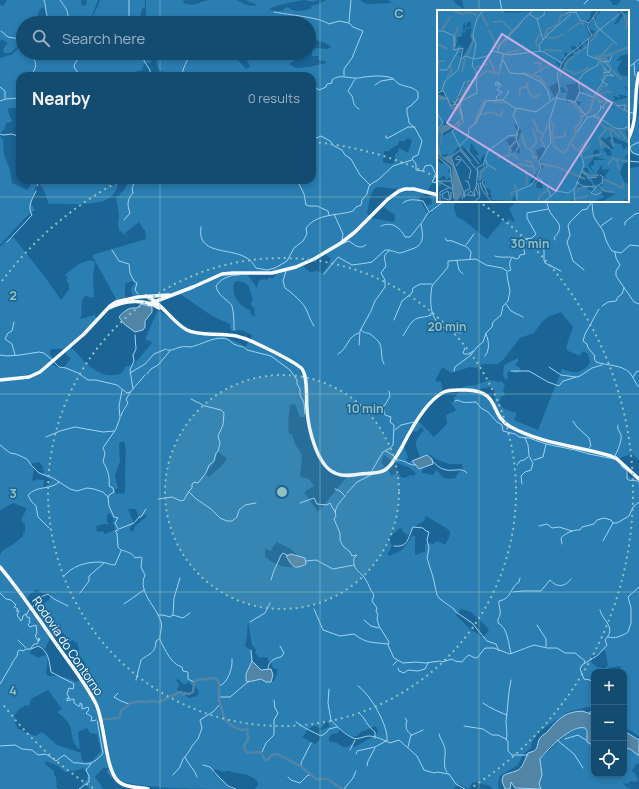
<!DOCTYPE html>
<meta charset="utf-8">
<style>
:root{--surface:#144b70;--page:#215578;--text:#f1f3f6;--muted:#9db3c3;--line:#336383}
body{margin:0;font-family:Manrope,sans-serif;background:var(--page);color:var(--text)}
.controls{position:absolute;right:12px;bottom:12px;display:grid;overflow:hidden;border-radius:8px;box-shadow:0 2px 6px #0003}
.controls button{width:36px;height:36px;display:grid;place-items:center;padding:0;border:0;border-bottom:1px solid var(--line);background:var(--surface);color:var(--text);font:20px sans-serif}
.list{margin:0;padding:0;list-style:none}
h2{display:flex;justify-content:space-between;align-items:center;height:52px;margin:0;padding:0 16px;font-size:17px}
h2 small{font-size:13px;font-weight:400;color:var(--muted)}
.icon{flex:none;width:22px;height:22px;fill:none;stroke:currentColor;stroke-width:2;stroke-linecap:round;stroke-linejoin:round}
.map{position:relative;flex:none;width:639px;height:789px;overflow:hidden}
.search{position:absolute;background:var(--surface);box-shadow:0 2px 6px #0003;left:16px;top:16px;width:300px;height:44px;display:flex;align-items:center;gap:10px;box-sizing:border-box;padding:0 14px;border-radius:22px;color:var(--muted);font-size:15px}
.panel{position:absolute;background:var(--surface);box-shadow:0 2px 6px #0003;left:16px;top:72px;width:300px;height:112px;border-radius:12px}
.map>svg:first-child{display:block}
.green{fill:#2a7eb2;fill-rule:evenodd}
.water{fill:#5284a6;stroke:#a1d3f2}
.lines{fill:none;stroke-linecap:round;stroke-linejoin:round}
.stream{stroke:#a1d3f2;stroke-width:1}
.river{stroke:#5284a6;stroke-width:2.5}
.major{stroke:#f7fbff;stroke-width:3.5}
.grid{fill:none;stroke:#93c1be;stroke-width:1;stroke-opacity:0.55}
.ring{fill:none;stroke:#93c1be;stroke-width:2;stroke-dasharray:2 4}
.labels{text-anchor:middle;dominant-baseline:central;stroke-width:3;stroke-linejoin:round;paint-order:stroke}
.street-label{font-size:12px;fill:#fff;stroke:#1a6496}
.inset-river{fill:none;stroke:#5284a6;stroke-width:2}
.inset-road{fill:none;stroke:#76a2c0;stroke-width:1}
.view{fill:#caabe5;fill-opacity:0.15;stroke:#caabe5;stroke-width:2}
.inset-edge{fill:none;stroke:#fff;stroke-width:2}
.grid-label{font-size:13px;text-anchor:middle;font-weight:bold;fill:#93c1be;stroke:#1a6496;stroke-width:3;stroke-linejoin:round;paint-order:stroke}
.centre{fill:#93c1be;stroke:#1a6496;stroke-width:2}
.ring-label{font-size:12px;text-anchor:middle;font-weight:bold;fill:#93c1be;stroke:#1a6496;stroke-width:3;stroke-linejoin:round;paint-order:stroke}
</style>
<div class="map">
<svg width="639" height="789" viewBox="0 0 639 789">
<rect width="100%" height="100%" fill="#1a6496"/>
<g class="green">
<path d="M7 0H81V4L83 6 86 5 87 0H98L91 18 86 23H55L52 20H56L57 17 48 16 44 7 40 9 38 15 40 23H23V42L10 53H4L3 50 6 44 8 46 7 42 1 39 0 42V4L3 6Z"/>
<path d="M100 0H145V7L142 9 139 23H117L116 21 114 23H89L98 6Z"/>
<path d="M146 0H183L184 3C194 8 202 0 211 0 217 0 231 0 236 0 245 3 245 7 257 5L245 0H318C311 4 309 0 303 0 291 3 279 4 269 9L274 11H282L285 8 288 7C293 13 305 11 312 8L310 6C313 6 324 2 326 0H360L366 4 391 3 390 1 387 0H453L456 4 464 9 462 0H610L613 5H617L621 0H639V67L636 77 635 112 628 125V11H438V184L432 183 428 190 410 187 397 189 381 187 375 188C369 195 369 205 367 213L369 216 348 236 333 247 298 265 272 272H224L171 294 134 297C131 291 129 290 135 283L132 281 125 284V299L117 301 92 255 146 239 145 230H144L139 222 125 233 129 241 126 236 119 230 118 224 119 215 116 198 124 190 130 180H312V76H193C178 64 155 87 156 53H237L236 58 246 69 250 67C249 61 243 57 239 53H299L295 57V60L289 64 296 68 309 67 326 63 325 61 318 60 319 56H312V52L316 48 328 49 331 47 328 44 316 40 312 42 315 45 309 48V23H149L146 16ZM407 138 412 140 408 153 399 148 398 152 395 154C395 165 393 165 383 162L384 151H389L393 147 398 145 399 141H405Z"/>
<path d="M23 44V53H152L151 63 144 64 142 70 135 72V76H20V106H18V108H8L9 115 12 120 11 122 6 123 4 130 0 133V58L11 55Z"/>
<path d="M638 116H639V157L628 152V141L634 131Z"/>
<path d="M0 136 3 140 4 155 10 170 12 183 27 190 30 186 32 180H109L110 185H115L117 183 118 186C116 190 114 194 111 197 98 207 65 203 49 204 46 197 44 186 37 183L31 203 35 210 24 219 0 245Z"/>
<path d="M635 167H639V460L632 454 622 457 619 460 615 457C590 451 514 437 500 416 499 413 496 408 495 404 494 399 496 395 494 389L490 387 476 390 459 389 465 386 476 385 489 380 499 382 501 381 505 385 503 389 505 395 501 397 499 403C503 410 509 411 517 413L514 420 538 430 562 369C574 374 583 374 590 362L588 354 583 351 580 356 568 351 566 347 573 327 561 312 548 317 541 323 534 333 520 338 503 360 498 364H483L476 368 470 367 451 373 442 367 435 381 441 382 443 392 420 416 392 461 384 455 381 462 386 468 383 470 350 476 333 472 322 460 311 431 308 419 306 376 301 366 251 340 252 335 241 330 232 331 230 328V324L212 316 180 294 225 274 248 275 257 288 259 280 265 279 267 280 269 278H274L275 276V274L303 266 310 272 317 271 322 273C326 269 331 263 330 258L325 254 348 240 371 218 394 222 395 215 383 207C399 192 402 188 425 193V195L419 196V197C422 203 424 209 429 215L432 212 428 209 427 205 432 204 430 194 438 196V201H455L454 208 457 217 462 219 487 239 503 220 506 222 509 219 514 222 515 221 509 209 517 201H628V169ZM236 281 243 282 248 285 253 300 251 303 252 307H254L255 317 251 314 250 310C239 307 228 291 236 281Z"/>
<path d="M14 238 45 277 61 300 69 290V285L66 280 68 278 65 275C72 269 84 258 94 261L95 265 93 274 94 297 90 298 86 295C77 304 85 309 80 319L94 315V313L97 319 65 349H51L50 351V354L55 359 35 374 0 379V247L8 239Z"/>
<path d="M158 310 187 331 226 336 227 338 239 343 245 347 249 341 296 366C308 376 305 401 305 417H300L295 404 290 405C289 415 287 423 289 434H292L295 444 301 453 302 460 300 477 309 479 314 486 304 492 318 512 345 479 348 477 379 473 388 469 391 476 398 473 402 478 408 477 409 475 413 476 416 473 408 467 394 462 404 446 408 458 406 459 408 462 412 461 419 469 423 467 422 473 429 474 433 475 437 469C441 478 445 480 455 478L459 472 463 470 462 464H449L436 459 428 454 420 457C415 443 413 442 424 430L421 427 417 432 412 431 418 421 434 437 447 424 446 415 455 411 456 410 451 403 454 401V398L460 391H472L487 397 505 423 544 442 612 457 624 467C625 472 627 476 632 478L634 476 639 481V736L624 727V672H621L620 666 609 668 608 672H594V708L587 707 568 712 539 732 532 742 531 748 523 754 518 765 500 776 498 783 499 789H493L490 786 475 782 472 783 469 789 459 784 453 789H255L258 785V782L254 778 247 775 228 771 223 772 215 769 213 773 219 777 231 789C208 789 136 789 119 780 112 773 110 761 109 752 106 738 105 722 99 710 92 696 83 683 75 670L86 664 76 651 79 649 77 643 72 640 70 642 61 630 52 639 38 619 40 616 38 612 42 604 49 600 51 594 48 593H42L36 589 24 600 0 566V555L2 551 15 543 23 536V533L25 532V525L21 520 26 510V508L13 503 0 510V381L29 378 51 364 59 368 64 367 71 358 66 354 65 352 71 347C83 359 95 377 114 375 120 374 123 374 125 367L134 364 152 343 150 341 146 340V337ZM124 441C127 452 125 463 125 474 125 482 126 487 124 494L118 493 117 495 114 490 118 488 115 476 120 461 119 443ZM218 452 227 458C223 467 216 470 209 477L205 474 214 463ZM39 462 44 468 42 469 44 471 43 475 51 480 46 487 43 488 44 480 36 479 35 481 32 480 34 470 30 464ZM128 509H136L139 519 146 514 147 516 135 526 133 532 129 529 134 523ZM110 513 114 521 112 523 114 525 115 530 105 534 103 531 97 532 96 526 103 524H109L107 522V515ZM426 516 449 530C452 536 447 540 445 545L438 541 433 544 429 543 425 545V552L420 553 417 555 415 554V536L413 535 402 550 389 556 388 554 392 546 389 538 401 527 403 532 408 535 415 526 424 521ZM277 542 291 549 298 556 304 558 305 564C291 571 277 566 265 557V549L271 551 274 545ZM461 609 471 612 488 628 489 630 484 636H479L477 633 471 630 456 615ZM248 622 252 645 256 650 255 653 260 658 263 657 268 658V661L271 662 273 668 278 670 274 681 265 682 261 679 248 682 245 680 250 664 253 661 251 650 245 646 247 637ZM605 650 608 665 605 668 597 667 591 662V657ZM178 679 184 685 188 682 192 685H195L199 693 197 696 189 698 177 690 179 685 176 680ZM326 720 330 726 319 731 321 738 315 744 302 737 305 734 306 731 313 726H316L319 728 323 727ZM376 726 378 732 377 734 355 747 351 744 348 747H343L337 743 329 741V738L332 734 338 733 339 730 341 729 351 737 357 736 361 732Z"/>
<path d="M518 358V361L515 365 520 368 521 371 517 373 509 371 507 374 508 379 506 380 503 375 504 365Z"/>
<path d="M0 569 50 638 45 649 36 644 34 648 31 650 30 653 38 658 44 655 48 657 46 673 48 676C58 675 67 677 76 682L80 680C101 709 106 744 114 778H112L106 772 109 768H103L95 777 103 788 101 789H89L86 785H82L83 782 87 780 88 773 83 768C78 771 71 771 65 772L58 766 45 761 46 765 54 771V775L56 777C55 780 58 783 56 787L58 789H0ZM48 690 62 709 57 712C62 716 67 720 70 726 73 735 71 744 80 749L78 732 87 728 90 733 97 734 101 751 92 761 84 762 82 760 81 753 57 745 42 732 35 736 18 729 15 723V715L18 710 26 705 29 706 31 699Z"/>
<path d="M582 727 585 728 588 743 594 746V774H624V748L630 749 639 756V763L636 764 632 771 636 775 638 781 635 782 630 781 628 784 623 783 625 786 631 789H541L539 784 542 775 540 759 567 734Z"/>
</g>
<g class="water">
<path d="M141 304 149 306 152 307V312L145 321V327L143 330 135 332 124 324 119 317C124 311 129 307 137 308Z"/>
<path d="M427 455 432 459 433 464 419 469 412 461Z"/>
<path d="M291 554 305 558 306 564C293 571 292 565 286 556Z"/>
<path d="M252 661 261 670 271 669 273 675 271 682H266L261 679 248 682 246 681V674Z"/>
<path d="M582 711 594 715V746L587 742V731L585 728C572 724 548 749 540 759L542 775 539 784 541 789 515 788 511 782 510 789H505L502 781 503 776C507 773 511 773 516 771 523 769 525 759 528 753 530 752 532 752 534 751 539 748 537 740 541 737 543 734 546 734 548 731 559 718 565 712 582 711Z"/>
<path d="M624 731 639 740V756L630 749 624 748Z"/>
</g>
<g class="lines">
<g class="stream">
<path d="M44 0C47 6 44 15 50 19 54 21 56 20 59 23"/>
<path d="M60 0C65 7 72 14 65 23"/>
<path d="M500 0 502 11"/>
<path d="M637 0 639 1"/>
<path d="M584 4 588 0"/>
<path d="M274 12C289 15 319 17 329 24L339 21 349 23 353 27 363 31 352 58 344 69V76"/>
<path d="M118 22 123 23"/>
<path d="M349 22 351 0"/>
<path d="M129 23V0"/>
<path d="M1 31 8 37 20 39 23 43"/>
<path d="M76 53 78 59 74 65 75 69 81 76"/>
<path d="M142 53 145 54 144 61 150 70V76"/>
<path d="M634 64 635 76"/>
<path d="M628 68 639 59"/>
<path d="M30 76C38 67 37 62 30 53"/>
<path d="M182 76C182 68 188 61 190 53"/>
<path d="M355 79 348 91C349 93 351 94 352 96 354 102 353 106 359 109"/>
<path d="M375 85 381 81 393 79"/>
<path d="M0 87 5 91V98"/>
<path d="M17 98 20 87"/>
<path d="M0 101 6 99 20 98"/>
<path d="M628 112 633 113"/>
<path d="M0 134 3 135 12 134 20 137"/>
<path d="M386 136V138H388L408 127H415"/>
<path d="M312 140 321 136 330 141 334 146 342 150 345 155 351 159 360 175 370 185"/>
<path d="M639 142 631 146 630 149 633 153 639 155"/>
<path d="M413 160 416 164V170L423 171 425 166 430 165 432 166 436 175 432 182 438 183"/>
<path d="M628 161 639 162"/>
<path d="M297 180 304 194 306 205 309 206H317L328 211 329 215"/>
<path d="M38 186 37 185 39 180"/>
<path d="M546 201C548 204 548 208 549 210 554 221 567 224 554 238L555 240"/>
<path d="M403 203C408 198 417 200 423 201L429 212"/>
<path d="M592 203C593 209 592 214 595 219 598 224 602 228 604 233 605 239 608 245 612 251L621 253 630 245 639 246"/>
<path d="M334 214 343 234 342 240"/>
<path d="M124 220 130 213C127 205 127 199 133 193L132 188 134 184 133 180"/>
<path d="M625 225V222L635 214 639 213"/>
<path d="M381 226C391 221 400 227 405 237H410L423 221 427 214 444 201"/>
<path d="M601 226 612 218"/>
<path d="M201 227C196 255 230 248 245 257 250 259 253 263 256 268L267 270 275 268 287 261 294 248 303 241 307 234 306 228C317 213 338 216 353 211L356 207 361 205 362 200 367 194 369 186 371 184 378 180 393 166 412 160 413 157 418 155 422 141 415 128 409 123C409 118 406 113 407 108L412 105 414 102 416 101 418 98V92C412 86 405 87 399 84 395 82 396 80 392 78 383 75 374 76 364 77 361 77 358 79 355 78 348 78 338 74 332 80V83L327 84 326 87 319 90 316 88 314 90 312 89"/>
<path d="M445 238 447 241C452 240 452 241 457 243 463 246 467 245 471 252L470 259"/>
<path d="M528 238 527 243C530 249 535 250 541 248L544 250V260L545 263 561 271"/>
<path d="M7 242 32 215C27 206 32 200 36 191"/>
<path d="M344 243 349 241C355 245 359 250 366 245"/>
<path d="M466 245 474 234"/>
<path d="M112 250 119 261 129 264 130 273 134 281 137 283 135 290 138 294"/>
<path d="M615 252 616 258 620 265 616 271V276L634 302 639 304"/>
<path d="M495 256C503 259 510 255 516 259L519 258 520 255 525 254 521 240 532 238 536 234 527 218V213L548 209"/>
<path d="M457 261 459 270 463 274"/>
<path d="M584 270 573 261 567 242 570 235 568 226 570 222 582 210 587 209 591 203 595 201"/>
<path d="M286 271 283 281 285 288C292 293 304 303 307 311 309 317 311 321 314 326"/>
<path d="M508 271 511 270C509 266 509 260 513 257"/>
<path d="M324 274 338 257 352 265 367 263 372 262 385 250H390V251C394 250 396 253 399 253 403 253 408 250 412 249 425 245 423 235 421 224"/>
<path d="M506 304 511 311 523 317"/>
<path d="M602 306 608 302 616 301 618 297 622 294 624 288"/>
<path d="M599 309 585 334 583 341 587 344 588 348 595 356 594 358 596 362C607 366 621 364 630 373 633 377 635 383 639 387"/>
<path d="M394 320 402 301 412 293 413 288 420 284H432"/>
<path d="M14 322 12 331 8 333 5 339 12 344 15 355"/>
<path d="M234 330C234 323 234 313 232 306 229 300 218 297 216 286 221 278 230 275 239 275"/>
<path d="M361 330C365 334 366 332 370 334 372 335 377 340 379 342 383 349 380 357 384 364"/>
<path d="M461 333C432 330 428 310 432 286L448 267V261L476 259 486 265 502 268 507 271"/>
<path d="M403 336C407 330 411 320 418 318 423 317 426 317 431 315V313"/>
<path d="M359 345 360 331 371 311 375 301 385 287V280L381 273 386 266C385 260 382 255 389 251"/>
<path d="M465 348 463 353 464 354H469L473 351"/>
<path d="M167 350C173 351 175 348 181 347 184 346 188 347 190 347 202 345 217 334 229 340 231 342 233 344 236 345 241 347 244 346 247 350L271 356 290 370 297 380V384L300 389V395L304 403 305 414"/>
<path d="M338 354C348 349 347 336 359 333"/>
<path d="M0 355 7 356 20 355 39 352 44 353 52 360"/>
<path d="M485 356C490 350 489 341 486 334"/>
<path d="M54 362 59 367 66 368 78 373 88 380H96L117 385 127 393 130 392"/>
<path d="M549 367 561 375 576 377"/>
<path d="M454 371 455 367 471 355 477 347 483 342 486 333 492 327 493 322 501 315 503 306 508 301 510 291 507 276V272"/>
<path d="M511 371H529L548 382 559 386 563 381 580 376 592 368 602 365"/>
<path d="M130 373 145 364 154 354 166 349"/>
<path d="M147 374 151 369 158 365 170 351"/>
<path d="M633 377 636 372 639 371"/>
<path d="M133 389 130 370 134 361 133 355 136 349 135 335"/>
<path d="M455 401 458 400C464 404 469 402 476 402L481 408 488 412 497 422 502 425 503 431 515 434 519 437 529 438 546 444 575 450 589 454 614 459"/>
<path d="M121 416C122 410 127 407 128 402L126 400C131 389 138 384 145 375"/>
<path d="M573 421 577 427 589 438 591 446 589 448"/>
<path d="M395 430 401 425 414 422"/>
<path d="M46 437 60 431 75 427 103 432 114 431"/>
<path d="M0 445 10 453 16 454 27 459 31 465 39 473 53 478 70 489 77 491 87 488 94 489 103 492 108 497"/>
<path d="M386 451 395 457"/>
<path d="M617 457 615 455C618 451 622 440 621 435 619 430 617 430 618 425"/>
<path d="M397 460C404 459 409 466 416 465"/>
<path d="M534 460 543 457 546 444"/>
<path d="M432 461C436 464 439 468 443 469 452 473 462 466 467 473"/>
<path d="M517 465 520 461 524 460 528 457"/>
<path d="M621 466 627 471V479C631 482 635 479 639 482"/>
<path d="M372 471C373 469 382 453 383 452 386 450 390 449 393 445L394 425 390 422 391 417 385 415 383 406 385 405 390 396 389 391"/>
<path d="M522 484 521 476 525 472 531 470 533 463 529 456 528 445 525 438"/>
<path d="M335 489 340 491 344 495"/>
<path d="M189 492 195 498 211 509 220 518 227 521H232L237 517 239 510 245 505 256 503"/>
<path d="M347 493 357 482 371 475"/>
<path d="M346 495C341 501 333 508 336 516L334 519 340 533V540L343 546 350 552 352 556 357 555 354 558C352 571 361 571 366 580 369 585 370 590 374 595L372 601 377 608 376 611 378 615 377 619 379 626 389 642 388 645 394 658 403 663 416 662 425 663 440 661 442 662 452 659 455 661 462 662 466 657 469 655 475 658 478 657 484 649 486 648H494L510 654 534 645 547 648H557L565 653H575L585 661 584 663"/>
<path d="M108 497 109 495 114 492 113 488 109 486C110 478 108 469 103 462L105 453 103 448 116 429 120 418 119 406 122 390"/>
<path d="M108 497 109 506 114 517 118 518 115 523 118 529"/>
<path d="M158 499 172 497 181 501 184 500 189 491 192 488V484L194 482 198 483 206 473 209 465 214 461 216 453 218 451 220 443 218 436 223 425 224 413 221 410 205 406 191 399"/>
<path d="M300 503 314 498 317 504 327 505 330 503 335 512"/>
<path d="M135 522 139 517H141L146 509"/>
<path d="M539 526 547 524 552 528 559 527 572 531"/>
<path d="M49 528 38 517 36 506 31 501 28 495C37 485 52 490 59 482"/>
<path d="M119 529 134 523"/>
<path d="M118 530 115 531 117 533 118 547 121 550"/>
<path d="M603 541 613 523H617L629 516 633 507 639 502"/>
<path d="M562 544 561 538C564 534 574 529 580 530L582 527 594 524 597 520 604 518 611 520 613 523"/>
<path d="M394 546C408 548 408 538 413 527L423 528 426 531 429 532 427 540 429 548 427 558 433 577 437 595 440 599 454 609 456 612 472 623 487 641 496 644 499 651"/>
<path d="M121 550C125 551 133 553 135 558L140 557 142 558 141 567 145 575C137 592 157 607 161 622 163 628 159 634 160 640 166 651 171 664 182 667L183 671 188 672V679L194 682"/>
<path d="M306 561 316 560 333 569 354 565"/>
<path d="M63 577C72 566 85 562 100 562 105 562 110 565 115 565L121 551"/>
<path d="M271 580C273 571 278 563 281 555L283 553 287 555"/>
<path d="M513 592 523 591H541L550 580C557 588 565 587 571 579"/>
<path d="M0 593 6 599 11 600 16 605 14 607 18 609 16 611H19L17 615 21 621 22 620 23 616 26 614"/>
<path d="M80 593 89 581V576L104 563"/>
<path d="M124 604 144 590"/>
<path d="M33 607 38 598 48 594 54 599 68 606"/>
<path d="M314 609 323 630 340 636 354 634C367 644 372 642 388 644"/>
<path d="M26 614 27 617 30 618 29 620 30 622 28 625 30 627 36 625 37 634 35 635 38 641 39 638 40 639 37 644H34L31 648"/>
<path d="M27 614 30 608"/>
<path d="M158 615H163L170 617 173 615 183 618 190 613"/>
<path d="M173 615 174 598 180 578"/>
<path d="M364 620 371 626 379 628"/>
<path d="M250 622 265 613 270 603"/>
<path d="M537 625 546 639V647"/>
<path d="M608 637C615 639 622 636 628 632L631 623V608L628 597 639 587"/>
<path d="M18 640 26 648"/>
<path d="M251 650 252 661"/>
<path d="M511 653C508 643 508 628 498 623V619C503 612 498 608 499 601 512 599 510 587 519 582L520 578"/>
<path d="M393 665 397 661"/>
<path d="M398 668 399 671 404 673 408 670 418 671 425 669 428 663"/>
<path d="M268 669C268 661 275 658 281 657L284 653 280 646"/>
<path d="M136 680 141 660C148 654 156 654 156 641L159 639"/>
<path d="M511 680C508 693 508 707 506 721 506 727 508 734 506 740L508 741V751L512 755H528"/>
<path d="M0 684 12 664V663L17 656 18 651 20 650 23 651 26 649H31L38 646C49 651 49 661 51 672L74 684 73 689 69 688 67 694 70 699 67 698V701L74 699V703L78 706H80V703L82 704V709L88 707 89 710 86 713 92 717 91 721 97 720 103 753C101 757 92 764 87 764 82 764 78 762 74 763L64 755 56 761 46 754 38 755 32 750 22 749 15 745 0 746"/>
<path d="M594 684 590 680 584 679 580 669 582 665 598 655 607 645 605 640C617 627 603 622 600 610"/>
<path d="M219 686C228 684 233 667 232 659"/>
<path d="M358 686C370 694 389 726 387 741"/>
<path d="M329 689 328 703 331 720C335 725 347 736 353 738 358 740 364 736 369 736 375 736 384 740 390 743L399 740 417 756 424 770 434 773 437 772 449 774"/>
<path d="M118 693 114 697 121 701 129 704"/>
<path d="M219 697H230L249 681"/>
<path d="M483 703C490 708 499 712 507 715"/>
<path d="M359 713C366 719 367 726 375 732V738"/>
<path d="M589 714 590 712 594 709"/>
<path d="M405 718 407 721C405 726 406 732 412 735"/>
<path d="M296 722 305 728 321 736 326 733 329 729 337 727"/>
<path d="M464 726 483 729 492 735H498L506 739"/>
<path d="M439 734C440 739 444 743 445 749 446 757 442 766 447 772"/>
<path d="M412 735 423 730"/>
<path d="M565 739 578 735 586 740"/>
<path d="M557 740 574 754 583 768"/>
<path d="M408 747 411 735"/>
<path d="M350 750 355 740"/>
<path d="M262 752 266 743 274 735V720L278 713 275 708 274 700"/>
<path d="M356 754 357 751 375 747 386 741"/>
<path d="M185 757C188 765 195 769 197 777"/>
<path d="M203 765 210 767 217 775 228 786 236 789"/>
<path d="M301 766V763L311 743"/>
<path d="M367 766 368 761 375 748"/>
<path d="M449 774 456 784 465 789"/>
<path d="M173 775 180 767 183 759 188 753 192 746 198 739 202 728 200 720 214 711 220 704"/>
<path d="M288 777 291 780 300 783 308 775H311"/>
<path d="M79 789 89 782V776L86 770 90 765 91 763"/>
<path d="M344 789 353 778 356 771"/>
</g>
<path class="river" d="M97 720 119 718 121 711 131 703 141 701 146 702 150 701 159 702 180 692H181L184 695 185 693 189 694 193 692 194 683 196 680 216 678 219 683V700L225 720 234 727 241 730 247 729 248 740 244 746 245 751 248 753 261 752 265 760 268 759 272 755 278 754 281 756 302 767 316 779H327L343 789"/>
<g class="major">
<path d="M628 139C639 119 633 95 639 73"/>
<path d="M146 296C159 300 173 323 187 330 198 336 215 333 228 335 233 335 238 336 243 338 253 341 296 362 302 369 308 377 306 399 307 409 308 428 317 466 335 473 343 477 352 475 360 474 368 473 378 474 385 470 393 465 397 455 402 447 410 431 427 400 444 392 450 389 459 390 466 390 502 391 488 415 511 427 542 444 578 446 611 456L617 459 639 479"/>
<path d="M149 304 193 287 222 274 233 273H272L296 267 314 259 341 243 355 232 388 199 399 191 405 189H414L438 195"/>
<path d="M109 308C124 301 144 298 159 308"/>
<path d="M0 380 29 377 40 372 84 334 110 306 116 302 138 297 169 295"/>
<path d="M0 567C21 592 40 621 59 648 72 666 86 684 96 704 105 723 105 767 117 780 124 788 138 787 148 789"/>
</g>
</g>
<path class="grid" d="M160 0V23M320 0V789M479 0V11M160 53V76M160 180V789M0 197H438M628 197H639M479 201V789M0 394H639M0 592H639"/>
<circle cx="282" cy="492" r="117" fill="#93c1be" fill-opacity=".12"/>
<g class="ring">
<circle cx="282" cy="492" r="117"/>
<circle cx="282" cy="492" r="234"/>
<path d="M93 788A351 351 0 0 1 2 703M2 281A351 351 0 0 1 120 181M313 142A351 351 0 0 1 436 177M478 201A351 351 0 0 1 471 788"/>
</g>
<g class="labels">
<g class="street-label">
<text transform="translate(68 646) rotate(56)">Rodovia do Contorno</text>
</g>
</g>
<g transform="translate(437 10)">
<rect width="192" height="192" fill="#1a6496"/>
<path d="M0 1H67L68 3 108 1V3L111 1H128L127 4 131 1H154L153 8 147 13H150L149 16 153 27 145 34 143 32 141 37 134 36 135 40 140 42V38L145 40 146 34 153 32V28L155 30 159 23 163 24 151 18 156 9 158 14 159 6 164 1H182V7L176 15 181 13 187 4 184 1 188 4 192 1V44L184 46 179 51 185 50 180 59 184 65 192 66V78L187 76 192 81V121H185L189 122 192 134 174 126 169 129 163 127 170 137 166 139 171 146 175 145 173 139H177L172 131 175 128 176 133 184 134 187 140 189 137 192 139V148L190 144 188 147 192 152 187 153 183 162 188 174 192 172V191L191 189 188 191V188L186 191H166L178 184 165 181 163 183 168 187 157 191H137L136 189 133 191H120L116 189 118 191H80L77 186 75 191 55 190 53 179 47 178 48 168 43 171 41 170 39 159 42 161 47 156 48 144 44 148V152L39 146 42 144 34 133 33 141 24 136 20 138 14 147 15 152 10 147 11 144 4 145 3 136 2 139 0 137 1 124 4 121 6 126 26 113 24 95 19 93 25 90 18 91 26 88 22 85 21 88 13 92 14 96 20 94 22 96V98L21 96 14 97 7 82H3L2 79 0 83ZM27 11 29 18 30 12H34V17L29 18 26 21 27 24 29 19 35 18 33 27 36 29 25 48 21 44 25 43 23 38 25 36 22 35 17 40 21 30 19 28 25 26ZM129 42 131 45 136 42V46L127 53V57L124 59 117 49 124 55 125 49H129L127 43ZM121 72 122 78 126 77 130 83 123 82 118 88 112 77ZM141 73 146 82H142L138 91 145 92 141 97 143 101 137 91 133 89 130 90 132 93 129 92 131 78 128 75ZM182 84 192 87 177 91 181 96H186L185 99 181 96 177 98 174 93 178 89 176 86 183 88ZM80 114 85 122 81 130 83 141V144L77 141 75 144V139L69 130 75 127 78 129 81 123 77 115ZM106 137 108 139 103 153 107 156 101 165 106 178H100L99 174 103 171 100 167 97 169 100 170 99 172 92 173 103 158 99 140ZM161 139 163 144H158L159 147 169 150H157V155L153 156 158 164 151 156 157 147 156 141ZM161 155H165V160L173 159 167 167H170L165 170V179L161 178 151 165 149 168 155 173 156 184 154 180 149 179 151 177H141L143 171H140V168L144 163 148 166 149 163 146 158H150L154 166H158L164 156ZM0 90H10L13 98 23 102V109L14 116 11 111 6 112 0 122ZM2 152 5 154 7 152 13 157 11 161 15 166 9 170 7 165 1 170 5 174 0 178V153Z" fill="#2a7eb2" fill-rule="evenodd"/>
<path d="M0 84 11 88 14 97 23 95 26 106 23 114 6 123 3 138 5 147 13 146 22 169 26 184 20 191H18L16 183 15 156 0 144 5 125 3 121 0 128V122L6 115H16L24 108 22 102 13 98 10 90H0L2 89Z" fill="#5284a6"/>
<path class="inset-river" d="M17 1 25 4 33 2 40 5M186 3 190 13 188 19M45 5 51 17M56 12 65 11 76 21M5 20 13 7M52 20 61 39M130 22 142 13 147 14M107 26 111 19 121 14 124 5 131 4M108 27 118 28 127 24M153 32 161 23M0 34 11 39M18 37V25L21 17M62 37 85 12M100 37 99 31 103 24M107 40 125 41M69 43 82 40M138 44 150 37M30 46 36 31 35 25M158 46 170 50 173 56M158 47 164 46 176 33M166 47 192 37M52 49 58 62M163 51 168 60 166 69M97 53H104L103 58M38 58 51 54M0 59 2 51H8M128 59 138 64 152 58M175 60 185 70M25 62 28 48M86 63 102 67 110 76M97 64 114 54M10 67 14 62V55M122 68 131 50 137 46M92 72 89 75 93 84 98 88 103 84M83 85V79L90 76M161 85 171 81 175 83M160 87 163 92 171 90M175 91 188 101M56 92 69 93M135 92 145 103 143 113 138 118M19 95 16 92 23 89 29 78H31V71H36L49 61 62 64 63 57M43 105 54 102 64 106 65 100M145 107 153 101 156 90 166 76H170M160 108 168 118 175 119 183 127M96 109 101 121 106 124M114 111 117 116 115 123 117 136M37 113 48 89M173 120 177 137M182 120 192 133M84 123 89 137 95 141 96 147H100L98 151M117 128 128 126V122M164 131 173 139M135 134 139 140 146 142 153 135M117 136 126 143 130 140 139 123 137 117M108 138 104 129 110 117 109 114M165 138 162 128 169 119M94 139 100 132 96 119M142 139 150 130M72 144 73 137 79 131M60 148 77 144 80 149M147 148 164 144M179 149 183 161M87 150 94 152 98 163M104 154 120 157 148 169M171 154 176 148 192 152M74 156 83 154 95 157M89 160 90 175M147 162 154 166 162 165M167 169 185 178 187 172M43 171 44 162 51 156M162 176 168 181 177 182M140 182 143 178 151 177M75 186 74 183 79 181 78 174M136 189 151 186M102 191V187L110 180"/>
<path class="inset-road" d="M138 1 143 10 152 13M128 3 140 2M92 4 100 9 107 5 108 1M156 7 160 17 180 34M100 9 106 30M0 21H7L17 26V40L26 38 24 48M155 26 150 16 161 1M152 28 150 45 168 52 174 59 172 62 166 63M103 41 102 35 110 25 134 4M61 42 62 35 95 1M66 50 73 63 86 64M166 52 173 51 175 45M125 53 130 46 186 1M63 58 67 44M2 60H10L22 39M85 63 104 72 111 81 113 90M164 69 166 72 169 65 177 66 167 59M60 71 58 75H62L61 72 64 75 60 80 65 82 59 87 61 91M6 80 14 96 18 94 23 95 26 112 15 121 24 139M70 80 72 82 66 90 79 99M123 81 120 65 125 53M142 82 156 87 166 72 171 75M0 83 5 81 8 71 21 60 24 49 28 46 38 49 50 46 56 41 71 45 105 41 125 53M120 88 138 92 151 108 160 104 164 99 163 96 167 98 166 96 172 90 178 96 189 95 187 99 192 103M138 92 143 81 141 71 147 63 161 55 162 51M18 94 28 71M24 95V91L40 83 39 61 35 56 39 35 36 25 40 8 46 1M0 103 6 113 0 121M156 107H161L178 118 186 119 192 116M140 122 150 108M22 136 31 128 32 118 39 113 49 91 66 90M24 139 34 151M30 139 42 154M23 140 14 147 27 183 25 189M23 140 40 160M79 141 82 136 79 129 81 124M0 146 13 157 17 189M19 148 22 146 34 160 32 169M18 149 24 150 19 156M49 150 50 154 59 160M41 157 46 155 51 141 71 126 79 125 82 118 76 105 80 98 99 102 119 87 123 80M145 161 153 168 160 167M100 166 104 158 102 151 114 132 112 112 120 87M100 166 110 176 114 187M48 169 45 172 51 185M28 171H31L33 178 31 181M43 172 45 180 54 191M139 172 146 176 158 177 165 173 166 167 163 165M41 173 43 185M160 177 154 183 159 185 165 182M15 179 1 171H15M31 179 28 181 27 187 34 181 37 185M137 179 138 191M31 185 38 186 37 181 39 177M13 189 11 181 5 184 6 188 12 190H13L14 188V182M3 191V182L13 177M38 191 43 187 39 179 41 157M80 191V181L94 175 101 166M108 191 120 181 131 183 138 178 147 155 144 143"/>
<path class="view" d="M65 24 175 93 119 181 10 113Z"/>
<rect width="192" height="192" class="inset-edge"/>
</g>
<g class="grid-label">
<text x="399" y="18">C</text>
<text x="13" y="300">2</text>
<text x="13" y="498">3</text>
<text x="13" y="695">4</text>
</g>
<circle cx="282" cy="492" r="6" class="centre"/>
<g class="ring-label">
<text x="530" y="248">30 min</text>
<text x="447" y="331">20 min</text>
<text x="365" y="413">10 min</text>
</g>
</svg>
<div class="controls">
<button>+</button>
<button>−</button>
<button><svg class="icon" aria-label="locate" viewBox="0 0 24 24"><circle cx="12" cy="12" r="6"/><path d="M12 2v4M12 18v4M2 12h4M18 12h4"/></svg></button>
</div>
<div class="search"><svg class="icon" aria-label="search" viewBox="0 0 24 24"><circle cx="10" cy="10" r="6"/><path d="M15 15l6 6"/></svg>Search here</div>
<section class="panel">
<h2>Nearby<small>0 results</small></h2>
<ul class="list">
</ul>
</section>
</div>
